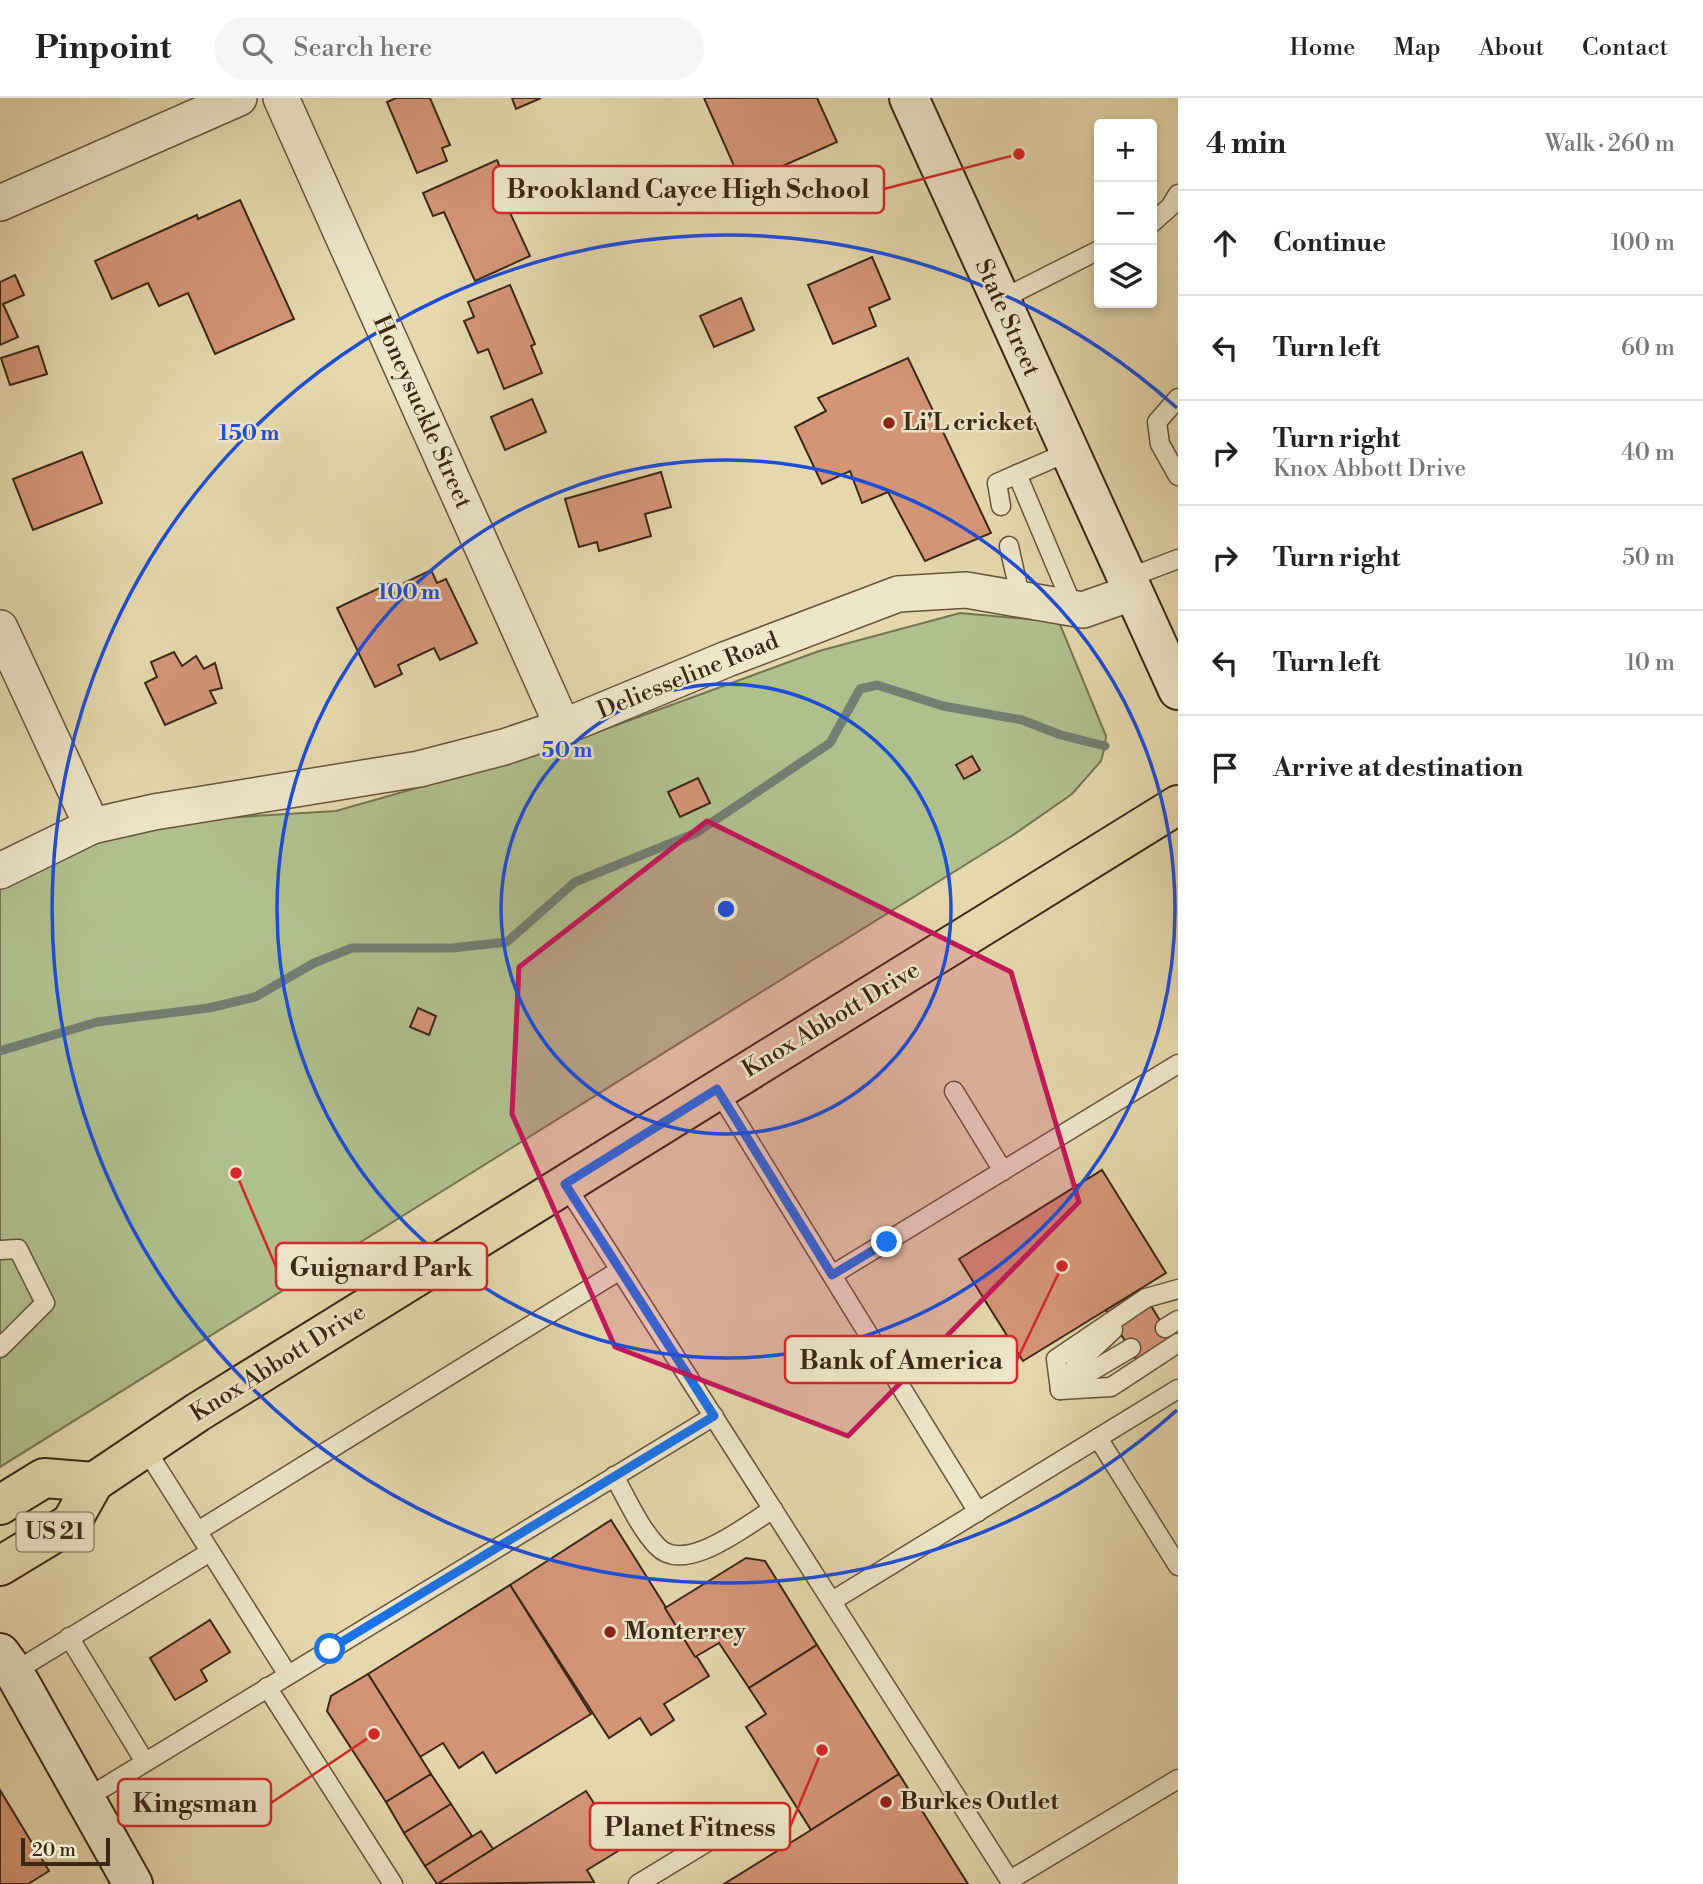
<!DOCTYPE html>
<meta charset="utf-8">
<style>
:root{--surface:#fff;--page:#f6f6f6;--text:#222;--muted:#767676;--line:#e0e0e0}
body{margin:0;font-family:"Libre Bodoni",serif;background:var(--page);color:var(--text)}
.controls{position:absolute;right:21px;top:21px;display:grid;overflow:hidden;border-radius:7px;box-shadow:0 4px 10px #0003}
.controls button{width:63px;height:63px;display:grid;place-items:center;padding:0;border:0;border-bottom:2px solid var(--line);background:var(--surface);color:var(--text);font:35px sans-serif}
.scale{position:absolute;left:21px;bottom:18px;width:89px;box-sizing:border-box;padding-left:7px;border:4px solid #3b2817;border-top:0;font-size:19px;line-height:24px;white-space:nowrap;color:#3b2817;-webkit-text-stroke:5px #eee6ca;paint-order:stroke}
.stop{position:absolute;width:21px;height:21px;margin:-16px;border:5px solid #1a73e8;border-radius:50%;background:#fff}
.stop.end{background:#1a73e8;border-color:#fff;box-shadow:0 2px 7px #0008}
.list{margin:0;padding:0;list-style:none}
h2{display:flex;justify-content:space-between;align-items:center;height:91px;margin:0;padding:0 28px;font-size:30px}
h2 small{font-size:23px;font-weight:400;color:var(--muted)}
.list li{display:grid;grid-template-columns:46px 1fr auto;gap:21px;align-items:center;box-sizing:border-box;height:105px;padding:0 28px;border-top:2px solid var(--line)}
.list b{display:block;font-size:26px;white-space:nowrap}
.list p{margin:0;font-size:23px;white-space:nowrap;color:var(--muted)}
.list em{font-size:23px;font-style:normal;color:var(--muted)}
.icon{flex:none;width:38px;height:38px;fill:none;stroke:currentColor;stroke-width:2;stroke-linecap:round;stroke-linejoin:round}
.map{position:relative;flex:none;width:1178px;height:1786px;overflow:hidden}
header{display:flex;align-items:center;gap:42px;box-sizing:border-box;height:98px;padding:0 35px;background:var(--surface);border-bottom:2px solid var(--line)}
header strong{font-size:33px}
nav{display:flex;gap:38px;margin-inline-start:auto;font-size:24px}
.search{width:490px;height:63px;background:var(--page);display:flex;align-items:center;gap:18px;box-sizing:border-box;padding:0 24px;border-radius:38px;color:var(--muted);font-size:26px}
main{display:flex}
aside{flex:1;background:var(--surface)}
.map>svg:first-child{display:block}
.green{fill:#b0c08d;stroke:#767452;stroke-width:2}
.lines{fill:none;stroke-linecap:round;stroke-linejoin:round}
.stream{stroke:#727f73;stroke-width:9}
.building{fill:#d49577;stroke:#3b2817;stroke-width:2}
.lane-casing{stroke:#66543c;stroke-width:21}
.street-casing{stroke:#66543c;stroke-width:38}
.secondary-casing{stroke:#3b2817;stroke-width:42}
.primary-casing{stroke:#3b2817;stroke-width:42}
.lane{stroke:#eee6ca;stroke-width:18}
.street{stroke:#eee6ca;stroke-width:35}
.secondary{stroke:#eee6ca;stroke-width:38}
.primary{stroke:#e5d8ad;stroke-width:38}
.route{stroke:#1a73e8;stroke-width:9}
.marked{fill:#c2185b;fill-opacity:0.2;stroke:#c2185b;stroke-width:5;stroke-linejoin:round}
.ring{fill:none;stroke:#1d4ed8;stroke-width:3.5}
.poi-dot{fill:#8f2418;stroke:#eee6ca;stroke-width:2.5}
.labels{text-anchor:middle;dominant-baseline:central;stroke-width:5;stroke-linejoin:round;paint-order:stroke}
.shield{fill:#eee6ca;stroke:#71614d;stroke-width:2}
.shield-label{font-size:23px;font-weight:bold;fill:#3b2817}
.street-label{font-size:24px;fill:#3b2817;stroke:#eee6ca}
.poi-label{font-size:24px;font-weight:bold;fill:#3b2817;stroke:#eee6ca;text-anchor:start}
.centre{fill:#1d4ed8;stroke:#eee6ca;stroke-width:3.5}
.ring-label{font-size:21px;text-anchor:middle;font-weight:bold;fill:#1d4ed8;stroke:#eee6ca;stroke-width:5;stroke-linejoin:round;paint-order:stroke}
.leader{fill:none;stroke:#d62828;stroke-width:2.5}
.callout-dot{fill:#d62828;stroke:#eee6ca;stroke-width:2.5}
.callout{fill:#eee6ca;stroke:#d62828;stroke-width:2.5}
.callout-label{font-size:26px;text-anchor:middle;font-weight:bold;fill:#3b2817}
</style>
<header>
<strong>Pinpoint</strong>
<div class="search"><svg class="icon" aria-label="search" viewBox="0 0 24 24"><circle cx="10" cy="10" r="6"/><path d="M15 15l6 6"/></svg>Search here</div>
<nav><a>Home</a><a>Map</a><a>About</a><a>Contact</a></nav>
</header>
<main>
<div class="map">
<svg width="1178" height="1786" viewBox="0 0 1178 1786">
<rect width="100%" height="100%" fill="#e5d8ad"/>
<filter id="stains"><feTurbulence type="fractalNoise" baseFrequency=".00286" numOctaves="4"/><feColorMatrix values="0 0 0 0 .2 0 0 0 0 .09 0 0 0 0 .02 0 0 0 .5 -.17"/></filter>
<radialGradient id="worn" r=".72"><stop offset=".6" stop-color="#630" stop-opacity="0"/><stop offset="1" stop-color="#630" stop-opacity=".3"/></radialGradient>
<path class="green" d="M960 515 1059 524 1106 638 1105 648 1101 663 1072 696 1013 737 0 1369V781L92 728 336 713 543 654 819 553Z"/>
<g class="lines">
<path class="stream" d="M0 953 97 924 209 910 255 899 314 865 352 850H452L507 844 575 784 696 735 830 645 860 591 877 587 943 608 1022 622 1061 637 1105 648"/>
</g>
<g class="building">
<path d="M396 0H430L450 47 442 50 447 63 417 75 387 4Z"/>
<path d="M512 0H541L516 11Z"/>
<path d="M704 0H817L837 44 742 86Z"/>
<path d="M497 62 508 89 500 93 530 158 475 183 444 114 433 118 423 95Z"/>
<path d="M240 102 294 221 215 256 188 195 159 208 148 185 112 201 95 163 197 117 198 121Z"/>
<path d="M872 159 890 201 869 210 876 228 833 246 808 187Z"/>
<path d="M15 177 24 197 3 206 18 239 0 247V184Z"/>
<path d="M510 187 535 246 531 248 542 275 504 291 488 251 478 255 464 223 474 219 468 204Z"/>
<path d="M741 200 754 232 714 249 700 218Z"/>
<path d="M38 248 47 276 10 287 1 260Z"/>
<path d="M908 260 991 435 925 463 888 394 862 405 850 373 822 386 795 329 826 313 818 300Z"/>
<path d="M532 301 546 334 505 352 491 319Z"/>
<path d="M82 354 102 405 33 432 13 381Z"/>
<path d="M661 374 671 409 645 416 651 438 599 453 597 444 579 449 565 401Z"/>
<path d="M431 472 437 485 446 481 477 545 440 562 434 550 398 567 402 576 375 589 337 510 390 485 396 499 409 494 404 485Z"/>
<path d="M174 554 182 568 196 558 204 571 215 565 222 590 210 593 216 605 165 627 145 585 157 579 151 564Z"/>
<path d="M972 658 980 672 964 681 956 667Z"/>
<path d="M698 680 710 705 680 719 668 694Z"/>
<path d="M418 910 436 918 429 937 410 929Z"/>
<path d="M1102 1072 1166 1175 1023 1263 959 1161Z"/>
<path d="M1141 1191 1177 1251 1143 1272 1106 1212Z"/>
<path d="M611 1422 709 1578 664 1606 674 1622 651 1637 640 1620 609 1640 510 1487Z"/>
<path d="M746 1460 765 1463 817 1547 749 1590 719 1545 695 1559 665 1510Z"/>
<path d="M510 1487 591 1616 496 1675 483 1654 459 1670 443 1645 420 1659 368 1576Z"/>
<path d="M210 1522 230 1554 201 1572 207 1583 175 1602 150 1560Z"/>
<path d="M817 1547 899 1676 811 1732 746 1629 766 1616 749 1590Z"/>
<path d="M368 1576 431 1676 386 1704 327 1613 331 1598Z"/>
<path d="M431 1676 451 1706 404 1735 386 1704Z"/>
<path d="M899 1676 968 1786H724L811 1732Z"/>
<path d="M0 1692 49 1773 28 1786H0Z"/>
<path d="M586 1693 623 1750 587 1772 594 1784 437 1786Z"/>
<path d="M451 1706 472 1738 425 1768 404 1735Z"/>
<path d="M481 1733 493 1751 437 1786 425 1768Z"/>
</g>
<g class="lines">
<g class="lane-casing">
<g id="lane">
<path d="M1152 125 1170 109 1178 96"/>
<path d="M998 203 1099 152"/>
<path d="M1178 300 1157 324 1160 346 1178 378"/>
<path d="M1017 376 1074 511"/>
<path d="M1001 408 997 385 1068 354"/>
<path d="M1009 448 1021 502"/>
<path d="M1128 480 1178 461"/>
<path d="M717 991 978 1414"/>
<path d="M954 993 1003 1073"/>
<path d="M565 1086 1012 1786"/>
<path d="M0 1152 18 1151 45 1205 0 1250"/>
<path d="M832 1177 1178 966"/>
<path d="M1165 1230 1178 1222"/>
<path d="M1063 1290 1131 1250"/>
<path d="M1060 1292 1056 1261 1146 1200 1178 1191"/>
<path d="M1060 1292 1077 1266 1113 1232"/>
<path d="M1060 1292 1111 1289 1178 1245"/>
<path d="M1098 1340 1178 1468"/>
<path d="M145 1350 288 1577"/>
<path d="M614 1378C627 1401 639 1429 657 1448 684 1478 747 1427 773 1411"/>
<path d="M198 1433 620 1172"/>
<path d="M832 1503 1178 1291"/>
<path d="M69 1539 145 1664"/>
<path d="M14 1574 210 1454"/>
<path d="M267 1589 393 1786"/>
<path d="M85 1701 714 1318"/>
<path d="M1010 1782 1178 1681"/>
<path d="M638 1786 727 1732"/>
</g>
</g>
<g class="street-casing">
<g id="street">
<path d="M281 0 563 629"/>
<path d="M0 105 239 0"/>
<path d="M0 530 92 728"/>
<path d="M0 773 92 728 154 714 419 671 504 649 563 629 727 561 898 496 966 492 1083 512 1134 494"/>
</g>
</g>
<g class="secondary-casing">
<g id="secondary">
<path d="M909 0 1178 592"/>
<path d="M0 1555 14 1574 133 1786"/>
</g>
</g>
<g class="primary-casing">
<g id="primary">
<path d="M0 1407 44 1380 94 1384"/>
<path d="M0 1468 71 1425 94 1384 198 1314 1178 707"/>
</g>
</g>
<use href="#lane" class="lane"/>
<use href="#street" class="street"/>
<use href="#secondary" class="secondary"/>
<use href="#primary" class="primary"/>
</g>
<g class="lines">
<path class="route" d="M330 1551 714 1318 565 1086 717 991 832 1177 887 1144"/>
</g>
<path class="marked" d="M707 723 1011 874 1079 1104 848 1338 615 1249 512 1016 519 869Z"/>
<g class="ring">
<circle cx="726" cy="811" r="225"/>
<circle cx="726" cy="811" r="449"/>
<path d="M1177 1312A674 674 0 1 1 1177 310"/>
</g>
<g class="poi-dot">
<circle cx="889" cy="325" r="7"/>
<circle cx="610" cy="1534" r="7"/>
<circle cx="886" cy="1704" r="7"/>
</g>
<g class="labels">
<rect class="shield" x="16.5" y="1414.5" width="77" height="39" rx="5"/>
<g class="shield-label">
<text x="55" y="1434">US 21</text>
</g>
<g class="street-label">
<text transform="translate(1007 220) rotate(66)">State Street</text>
<text transform="translate(422 314) rotate(66)">Honeysuckle Street</text>
<text transform="translate(688 578) rotate(-22)">Deliesseline Road</text>
<text transform="translate(831 922) rotate(-31)">Knox Abbott Drive</text>
<text transform="translate(278 1265) rotate(-32)">Knox Abbott Drive</text>
</g>
<g class="poi-label">
<text x="903" y="325">Li'L cricket</text>
<text x="624" y="1534">Monterrey</text>
<text x="900" y="1704">Burkes Outlet</text>
</g>
</g>
<circle cx="726" cy="811" r="10" class="centre"/>
<g class="ring-label">
<text x="249" y="342">150 m</text>
<text x="409" y="501">100 m</text>
<text x="567" y="659">50 m</text>
</g>
<path class="leader" d="M1019 56L884 91M236 1075L276 1169M1062 1168L1017 1262M374 1636L271 1705M822 1652L790 1729"/>
<g class="callout-dot">
<circle cx="1019" cy="56" r="7"/>
<circle cx="236" cy="1075" r="7"/>
<circle cx="1062" cy="1168" r="7"/>
<circle cx="374" cy="1636" r="7"/>
<circle cx="822" cy="1652" r="7"/>
</g>
<g class="callout">
<rect x="493" y="68" width="391" height="47" rx="7"/>
<rect x="276" y="1145" width="211" height="47" rx="7"/>
<rect x="785" y="1238" width="232" height="47" rx="7"/>
<rect x="118" y="1681" width="153" height="47" rx="7"/>
<rect x="590" y="1705" width="200" height="47" rx="7"/>
</g>
<g class="callout-label">
<text x="688" y="100">Brookland Cayce High School</text>
<text x="381" y="1178">Guignard Park</text>
<text x="901" y="1271">Bank of America</text>
<text x="195" y="1714">Kingsman</text>
<text x="690" y="1738">Planet Fitness</text>
</g>
<rect width="100%" height="100%" filter="url(#stains)"/>
<rect width="100%" height="100%" fill="url(#worn)"/>
</svg>
<div class="controls">
<button>+</button>
<button>−</button>
<button><svg class="icon" aria-label="layers" viewBox="0 0 24 24"><path d="M12 4l9 5-9 5-9-5zM3 14l9 5 9-5"/></svg></button>
</div>
<div class="scale">20 m</div>
<div class="stop" style="left:330px;top:1551px"></div>
<div class="stop end" style="left:887px;top:1144px"></div>
</div>
<aside>
<h2>4 min<small>Walk · 260 m</small></h2>
<ul class="list">
<li><svg class="icon" aria-label="ahead" viewBox="0 0 24 24"><path d="M12 20V5M6 11l6-6 6 6"/></svg><div><b>Continue</b></div><em>100 m</em></li>
<li><svg class="icon" aria-label="left" viewBox="0 0 24 24"><path d="M17 20v-9H6M10 6l-5 5 5 5"/></svg><div><b>Turn left</b></div><em>60 m</em></li>
<li><svg class="icon" aria-label="right" viewBox="0 0 24 24"><path d="M7 20v-9h11M14 6l5 5-5 5"/></svg><div><b>Turn right</b><p>Knox Abbott Drive</p></div><em>40 m</em></li>
<li><svg class="icon" aria-label="right" viewBox="0 0 24 24"><path d="M7 20v-9h11M14 6l5 5-5 5"/></svg><div><b>Turn right</b></div><em>50 m</em></li>
<li><svg class="icon" aria-label="left" viewBox="0 0 24 24"><path d="M17 20v-9H6M10 6l-5 5 5 5"/></svg><div><b>Turn left</b></div><em>10 m</em></li>
<li><svg class="icon" aria-label="arrive" viewBox="0 0 24 24"><path d="M6 21V4h12l-3 4 3 4H6"/></svg><div><b>Arrive at destination</b></div></li>
</ul>
</aside>
</main>
